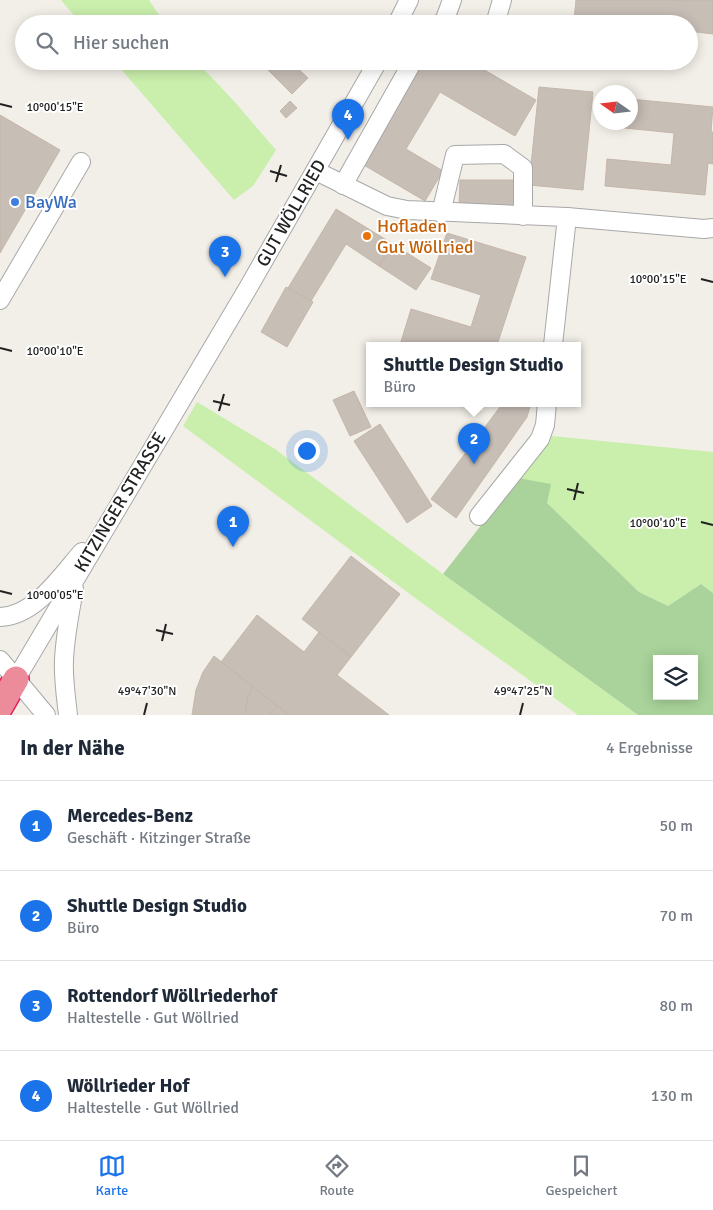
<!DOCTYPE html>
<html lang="de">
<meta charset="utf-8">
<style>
:root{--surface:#fff;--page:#f2f2f3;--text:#1f2937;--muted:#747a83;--line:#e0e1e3;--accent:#1a73e8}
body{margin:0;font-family:Signika,sans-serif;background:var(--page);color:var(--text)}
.controls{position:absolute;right:15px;bottom:15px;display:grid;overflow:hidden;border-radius:0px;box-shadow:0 2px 12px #0003}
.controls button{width:45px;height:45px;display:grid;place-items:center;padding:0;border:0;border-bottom:1px solid var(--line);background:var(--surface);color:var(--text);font:25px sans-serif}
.compass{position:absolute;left:593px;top:85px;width:45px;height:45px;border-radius:50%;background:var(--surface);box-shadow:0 2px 12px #0003;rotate:284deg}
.you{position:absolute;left:306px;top:450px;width:18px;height:18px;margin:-12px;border:4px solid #fff;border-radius:50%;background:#1a73e8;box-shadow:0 0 0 8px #1a73e833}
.badge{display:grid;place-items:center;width:32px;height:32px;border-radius:50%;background:var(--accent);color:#fff;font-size:16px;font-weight:700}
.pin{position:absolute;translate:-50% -41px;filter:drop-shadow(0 1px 2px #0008)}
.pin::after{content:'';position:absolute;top:26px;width:18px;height:15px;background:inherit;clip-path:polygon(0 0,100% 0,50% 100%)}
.popup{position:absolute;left:366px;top:342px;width:215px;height:65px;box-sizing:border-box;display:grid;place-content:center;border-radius:0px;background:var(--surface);filter:drop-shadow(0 1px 4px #0005);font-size:16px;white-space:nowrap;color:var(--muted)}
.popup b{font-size:19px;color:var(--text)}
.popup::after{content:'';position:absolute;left:50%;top:100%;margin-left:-10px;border:10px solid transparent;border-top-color:var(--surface)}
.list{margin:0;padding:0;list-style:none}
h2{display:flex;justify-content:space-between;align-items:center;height:65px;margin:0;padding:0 20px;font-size:21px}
h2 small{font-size:16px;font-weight:400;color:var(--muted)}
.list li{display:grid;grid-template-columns:32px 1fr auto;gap:15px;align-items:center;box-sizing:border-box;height:90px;padding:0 20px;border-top:1px solid var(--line)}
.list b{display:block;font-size:19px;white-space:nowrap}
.list p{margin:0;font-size:16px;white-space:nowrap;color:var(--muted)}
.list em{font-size:16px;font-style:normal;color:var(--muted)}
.icon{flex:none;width:28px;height:28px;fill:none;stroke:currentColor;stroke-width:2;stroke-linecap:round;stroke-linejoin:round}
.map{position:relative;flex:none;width:713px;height:715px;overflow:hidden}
.search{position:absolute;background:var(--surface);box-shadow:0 2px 12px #0003;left:15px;right:15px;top:15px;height:55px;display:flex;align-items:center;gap:12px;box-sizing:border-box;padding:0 18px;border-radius:28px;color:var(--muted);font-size:19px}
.sheet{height:425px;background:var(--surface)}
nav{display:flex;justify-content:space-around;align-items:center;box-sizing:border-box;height:70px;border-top:1px solid var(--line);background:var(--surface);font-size:14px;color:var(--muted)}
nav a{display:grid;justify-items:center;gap:2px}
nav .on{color:var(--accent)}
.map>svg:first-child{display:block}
.grass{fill:#caeeac}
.forest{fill:#a9d39a;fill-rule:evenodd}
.building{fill:#c7beb6;stroke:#c5b6a9}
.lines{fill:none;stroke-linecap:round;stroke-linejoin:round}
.minor-casing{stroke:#a8a8a8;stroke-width:20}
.highway-casing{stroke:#e5205c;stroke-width:28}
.minor{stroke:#fff;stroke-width:18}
.highway{stroke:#ec8c9b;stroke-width:25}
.ticks{fill:none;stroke:#212121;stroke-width:2}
.shop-dot{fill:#3f7fe0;stroke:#fff;stroke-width:2}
.food-dot{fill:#e8710a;stroke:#fff;stroke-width:2}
.labels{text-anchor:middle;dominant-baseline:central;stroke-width:4;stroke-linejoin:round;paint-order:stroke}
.shop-label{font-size:18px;fill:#366cbe;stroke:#fff;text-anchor:start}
.street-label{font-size:18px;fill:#212121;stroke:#fff}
.food-label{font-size:18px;fill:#c56008;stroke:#fff;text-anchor:start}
.ticks-label{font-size:12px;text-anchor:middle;fill:#212121;stroke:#fff;stroke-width:4;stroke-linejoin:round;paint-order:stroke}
</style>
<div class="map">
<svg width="713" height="715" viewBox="0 0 713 715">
<rect width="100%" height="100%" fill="#f2efe8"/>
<g class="grass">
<path d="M61 0H149L165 24H81Z"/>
<path d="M114 61H196L233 100 276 150 253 186 234 200Z"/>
<path d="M197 402 275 449 443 574 638 715H578L422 603 183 426Z"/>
<path d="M552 436 713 452V593L701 584 668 606 639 592 547 503 518 478Z"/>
</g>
<path class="forest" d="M518 478 551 484 547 503 639 592 668 606 701 584 713 593V715H638L443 574ZM657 659H694V696H657Z"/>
<g class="building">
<path d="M576 0H713V34L689 31V24H610L574 20Z"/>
<path d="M259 61H290L308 78 292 94Z"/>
<path d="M422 61H469L536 100 515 136 440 92 406 149 443 171 425 201 362 164Z"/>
<path d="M539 87 593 92 583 190 529 185Z"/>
<path d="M630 99 713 107 711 132H713V164L708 163 705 195 605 186 607 159 671 165 674 133 605 126V122H630Z"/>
<path d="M290 101 297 108 286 118 280 111Z"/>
<path d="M0 115 60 150 0 253Z"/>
<path d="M460 180H517L516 206 459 205Z"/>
<path d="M336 209 393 244 379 266 346 244 311 301 288 288Z"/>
<path d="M447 233 526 257 497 345H400L411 309 471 327 481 295 431 279Z"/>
<path d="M393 244 431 268 416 290 379 266Z"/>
<path d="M286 287 313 302 287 347 261 332Z"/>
<path d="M354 391 371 427 350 436 333 400Z"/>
<path d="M503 403H531L527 417 456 518 431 499Z"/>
<path d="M380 424 432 506 407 523 354 441Z"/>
<path d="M351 556 400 594 351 657 302 619Z"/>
<path d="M257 615 304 652 319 632 351 657 337 675 389 715H289L221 662Z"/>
<path d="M214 656 253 687 248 697 245 715H192L196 690 203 672Z"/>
<path d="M253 687 277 706 269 715H245L248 697Z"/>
<path d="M277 706 289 715H269Z"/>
</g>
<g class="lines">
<g class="minor-casing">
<g id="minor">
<path d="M397 24 409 0"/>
<path d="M440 24 445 19 452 0"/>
<path d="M495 24 502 0"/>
<path d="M316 171 387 206 407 210 567 217 704 229 713 228"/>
<path d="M343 185 413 61"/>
<path d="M441 213 455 155 504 154 523 168V216"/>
<path d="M0 300 81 162"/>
<path d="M553 345 567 217"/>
<path d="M479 516 540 439 545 425 547 403"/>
<path d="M0 617C35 616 61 576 82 552"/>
<path d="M0 660 46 715"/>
<path d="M16 679 248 288 378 61"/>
<path d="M68 715C66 697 63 678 64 660 65 636 70 612 74 589"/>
</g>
</g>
<g class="highway-casing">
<path id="highway" d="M0 707 16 679"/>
</g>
<use href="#minor" class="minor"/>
<use href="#highway" class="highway"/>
</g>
<path class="ticks" d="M0 104 12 107M270 171 287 176M276 182 281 165M701 279 713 282M0 348 12 351M213 401 230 405M219 411 224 394M567 489 584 493M574 500 578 483M701 522 713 525M0 591 12 594M156 630 173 634M162 641 166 624M144 715 147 703M520 715 523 703"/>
<circle class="shop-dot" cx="15" cy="202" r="5"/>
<circle class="food-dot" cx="367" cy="236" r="5"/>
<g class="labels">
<g class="shop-label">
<text x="25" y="202">BayWa</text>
</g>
<g class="street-label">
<text transform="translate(291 213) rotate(-60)">GUT WÖLLRIED</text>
<text transform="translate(120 502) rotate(-59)">KITZINGER STRASSE</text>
</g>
<g class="food-label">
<text x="377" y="226">Hofladen<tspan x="377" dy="21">Gut Wöllried</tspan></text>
</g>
</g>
<g class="ticks-label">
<text x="55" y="111">10°00'15"E</text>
<text x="658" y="283">10°00'15"E</text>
<text x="55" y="355">10°00'10"E</text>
<text x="658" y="527">10°00'10"E</text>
<text x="55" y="599">10°00'05"E</text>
<text x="147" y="695">49°47'30"N</text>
<text x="523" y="695">49°47'25"N</text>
</g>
</svg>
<div class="controls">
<button><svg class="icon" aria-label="layers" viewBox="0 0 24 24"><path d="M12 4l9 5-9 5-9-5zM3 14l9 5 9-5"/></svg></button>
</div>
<svg class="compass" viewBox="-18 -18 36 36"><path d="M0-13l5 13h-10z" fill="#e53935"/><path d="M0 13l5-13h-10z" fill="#747a83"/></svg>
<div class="you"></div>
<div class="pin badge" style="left:233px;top:547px">1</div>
<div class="pin badge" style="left:474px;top:464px">2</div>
<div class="popup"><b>Shuttle Design Studio</b>Büro</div>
<div class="pin badge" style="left:225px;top:277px">3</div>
<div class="pin badge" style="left:348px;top:140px">4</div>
<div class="search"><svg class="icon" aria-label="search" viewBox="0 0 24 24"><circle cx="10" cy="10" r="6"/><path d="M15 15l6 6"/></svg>Hier suchen</div>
</div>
<section class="sheet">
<h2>In der Nähe<small>4 Ergebnisse</small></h2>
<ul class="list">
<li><span class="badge">1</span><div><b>Mercedes-Benz</b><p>Geschäft · Kitzinger Straße</p></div><em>50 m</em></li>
<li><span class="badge">2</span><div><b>Shuttle Design Studio</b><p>Büro</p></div><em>70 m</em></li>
<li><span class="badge">3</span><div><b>Rottendorf Wöllriederhof</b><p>Haltestelle · Gut Wöllried</p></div><em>80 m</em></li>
<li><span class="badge">4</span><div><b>Wöllrieder Hof</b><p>Haltestelle · Gut Wöllried</p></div><em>130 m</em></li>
</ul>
</section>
<nav>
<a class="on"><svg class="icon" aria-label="map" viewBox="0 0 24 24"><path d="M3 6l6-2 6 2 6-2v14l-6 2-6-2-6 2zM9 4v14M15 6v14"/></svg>Karte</a>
<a><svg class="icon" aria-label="directions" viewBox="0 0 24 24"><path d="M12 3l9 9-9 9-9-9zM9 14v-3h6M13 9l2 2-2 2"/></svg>Route</a>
<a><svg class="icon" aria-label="saved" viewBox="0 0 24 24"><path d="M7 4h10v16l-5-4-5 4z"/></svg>Gespeichert</a>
</nav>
